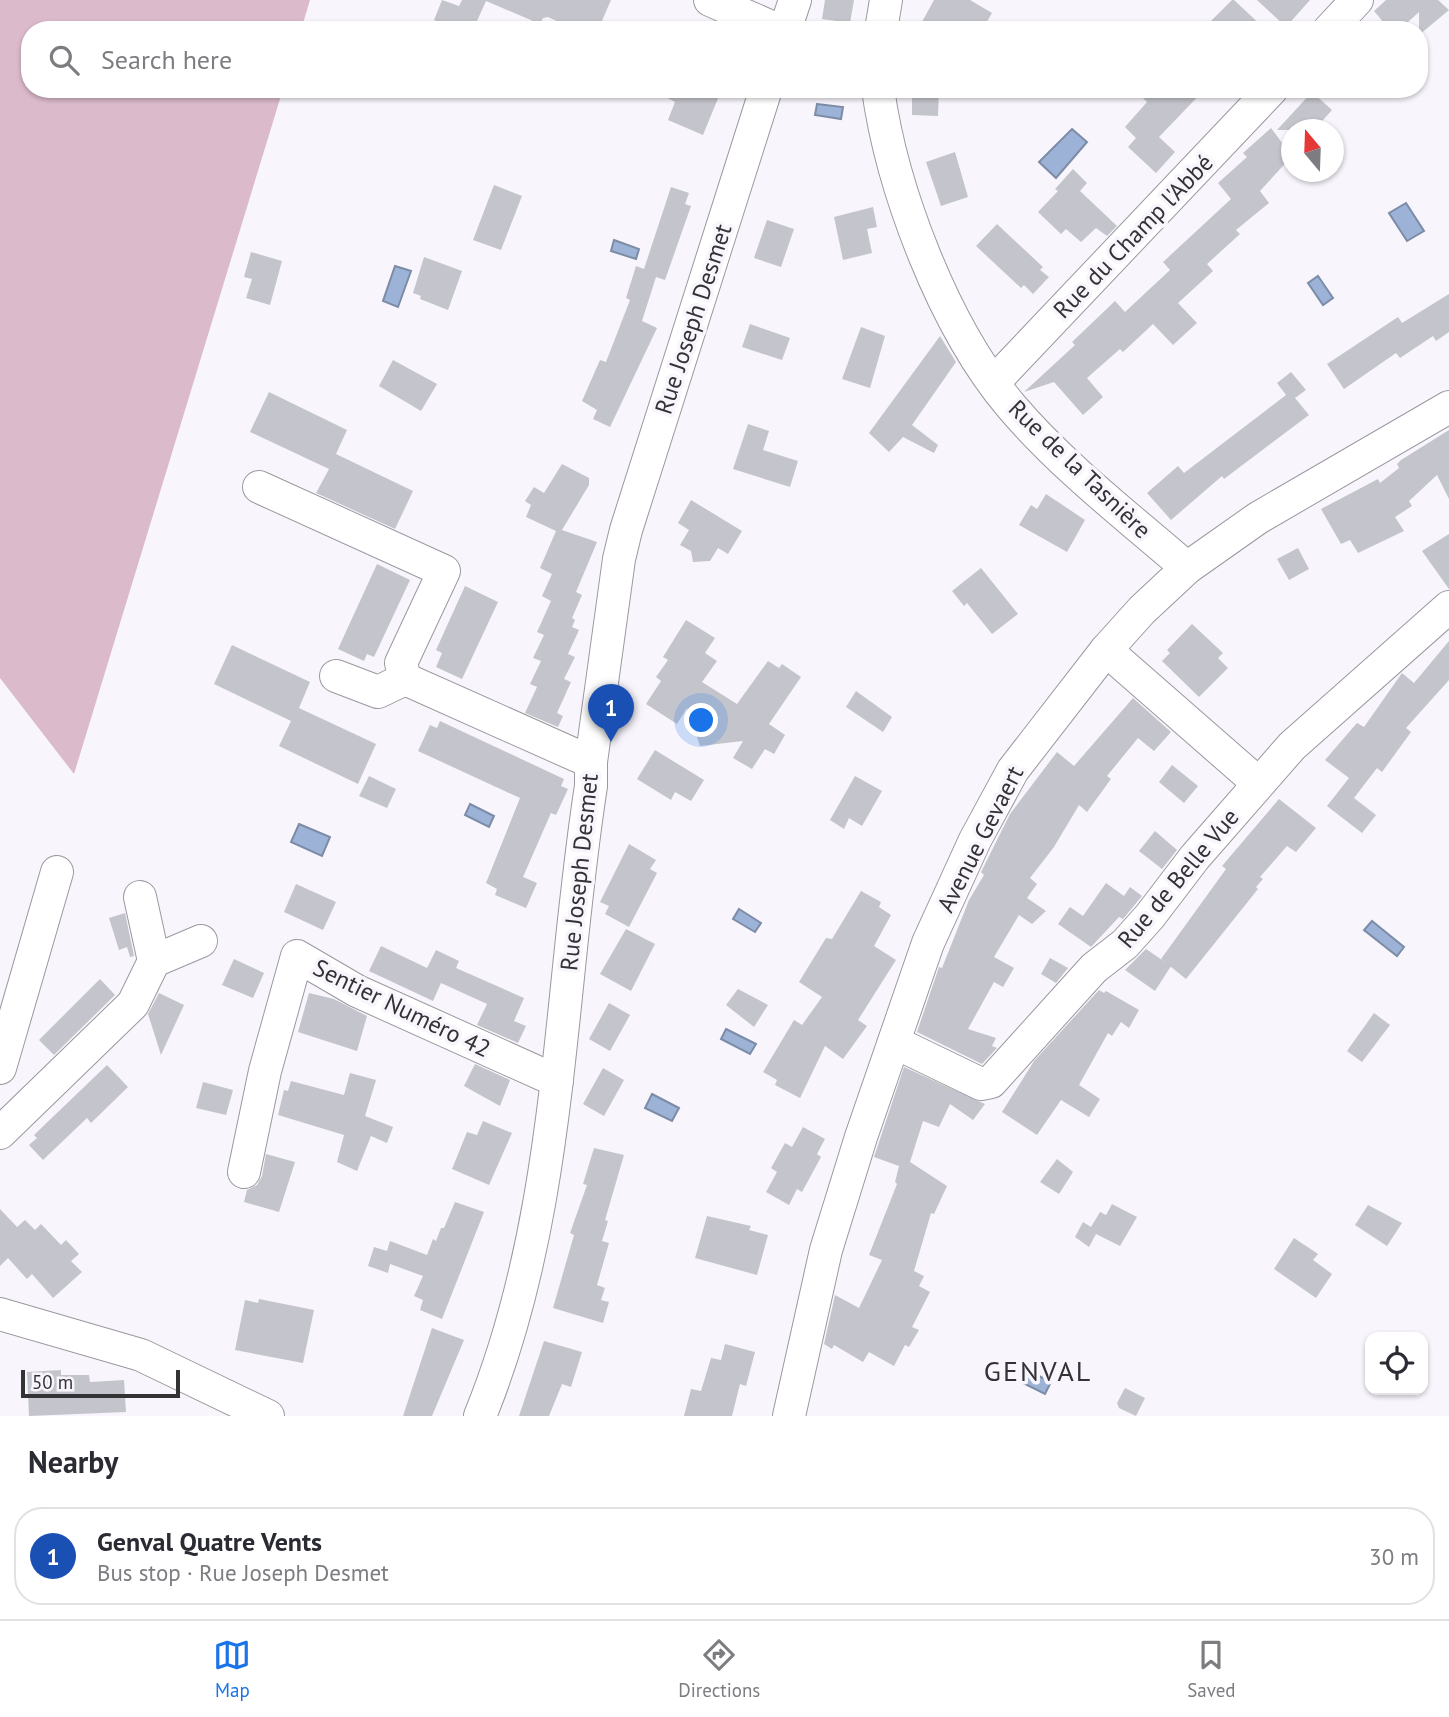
<!DOCTYPE html>
<meta charset="utf-8">
<style>
:root{--surface:#fff;--page:#f7f7f7;--text:#2b2b33;--muted:#7c7c81;--line:#e1e1e2;--accent:#1a73e8}
body{margin:0;font-family:"PT Sans",sans-serif;background:var(--page);color:var(--text)}
.controls{position:absolute;right:21px;bottom:21px;display:grid;overflow:hidden;border-radius:14px;box-shadow:0 2px 5px #0004}
.controls button{width:63px;height:63px;display:grid;place-items:center;padding:0;border:0;border-bottom:2px solid var(--line);background:var(--surface);color:var(--text);font:35px sans-serif}
.compass{position:absolute;left:1281px;top:119px;width:63px;height:63px;border-radius:50%;background:var(--surface);box-shadow:0 2px 5px #0004;rotate:341deg}
.scale{position:absolute;left:21px;bottom:18px;width:159px;box-sizing:border-box;padding-left:7px;border:4px solid #333235;border-top:0;font-size:19px;line-height:24px;white-space:nowrap;color:#333235;-webkit-text-stroke:5px #f8f5fc;paint-order:stroke}
.you{position:absolute;left:702px;top:721px;width:24px;height:24px;margin:-18px;border:5px solid #fff;border-radius:50%;background:#1a73e8;box-shadow:0 0 0 10px #1a73e833}
.badge{display:grid;place-items:center;width:46px;height:46px;border-radius:50%;background:var(--accent);color:#fff;font-size:23px;font-weight:700}
.pin{position:absolute;translate:-50% -58px;filter:drop-shadow(0 2px 4px #0008)}
.pin::after{content:'';position:absolute;top:37px;width:24px;height:21px;background:inherit;clip-path:polygon(0 0,100% 0,50% 100%)}
.list{margin:0;padding:0;list-style:none}
h2{display:flex;justify-content:space-between;align-items:center;height:91px;margin:0;padding:0 28px;font-size:30px}
h2 small{font-size:23px;font-weight:400;color:var(--muted)}
.list li{display:grid;grid-template-columns:46px 1fr auto;gap:21px;align-items:center;box-sizing:border-box;height:98px;margin:0 14px 14px;padding:0 14px;border:2px solid var(--line);border-radius:28px}
.list b{display:block;font-size:26px;white-space:nowrap}
.list p{margin:0;font-size:23px;white-space:nowrap;color:var(--muted)}
.list em{font-size:23px;font-style:normal;color:var(--muted)}
.icon{flex:none;width:38px;height:38px;fill:none;stroke:currentColor;stroke-width:2;stroke-linecap:round;stroke-linejoin:round}
.map{position:relative;flex:none;width:1449px;height:1416px;overflow:hidden}
.search{position:absolute;background:var(--surface);box-shadow:0 2px 5px #0004;left:21px;right:21px;top:21px;height:77px;display:flex;align-items:center;gap:18px;box-sizing:border-box;padding:0 24px;border-radius:28px;color:var(--muted);font-size:26px}
.sheet{height:203px;background:var(--surface)}
nav{display:flex;justify-content:space-around;align-items:center;box-sizing:border-box;height:98px;border-top:2px solid var(--line);background:var(--surface);font-size:19px;color:var(--muted)}
nav a{display:grid;justify-items:center;gap:4px}
nav .on{color:var(--accent)}
.map>svg:first-child{display:block}
.green{fill:#dbbacc}
.water{fill:#9cb3d7;stroke:#7c8ca6;stroke-width:2}
.building{fill:#c4c5cc}
.lines{fill:none;stroke-linecap:round;stroke-linejoin:round}
.minor-casing{stroke:#9b989f;stroke-width:34}
.minor{stroke:#fff;stroke-width:32}
.labels{text-anchor:middle;dominant-baseline:central;stroke-width:7;stroke-linejoin:round;paint-order:stroke}
.street-label{font-size:24px;fill:#333235;stroke:#f8f5fc}
.quarter-label{font-size:28px;letter-spacing:2px;fill:#333235;stroke:#f8f5fc}
</style>
<div class="map">
<svg width="1449" height="1416" viewBox="0 0 1449 1416">
<rect width="100%" height="100%" fill="#f8f5fc"/>
<path class="green" d="M0 0H310L301 30H30V89H283L74 774 0 678Z"/>
<g class="water">
<path d="M817 104 843 107 841 119 815 115Z"/>
<path d="M1072 129 1087 142 1056 178 1039 162Z"/>
<path d="M1406 203 1424 231 1407 241 1389 213Z"/>
<path d="M614 240 639 249 636 259 611 251Z"/>
<path d="M395 266 411 271 398 307 383 301Z"/>
<path d="M1318 276 1333 298 1323 305 1308 283Z"/>
<path d="M470 804 494 816 489 827 465 815Z"/>
<path d="M299 824 330 837 322 856 291 842Z"/>
<path d="M739 909 761 923 755 932 733 919Z"/>
<path d="M1372 921 1404 947 1397 956 1364 930Z"/>
<path d="M726 1029 756 1044 750 1054 721 1039Z"/>
<path d="M652 1094 679 1108 672 1121 645 1108Z"/>
<path d="M1027 1370 1051 1382 1045 1394 1021 1382Z"/>
</g>
<g class="building">
<path d="M442 0 459 6 462 0H611L598 30H576L548 17 543 18 540 24 486 1 473 30H457L434 20Z"/>
<path d="M825 0H854L850 23 822 19Z"/>
<path d="M934 0H970L992 13 982 30H936L922 22Z"/>
<path d="M1232 0H1234L1266 30H1202Z"/>
<path d="M1257 0H1310L1286 27Z"/>
<path d="M1386 0H1438L1449 10 1419 35V12L1399 30H1390L1374 11Z"/>
<path d="M651 89H705L719 96 703 135 668 120 675 102Z"/>
<path d="M912 89H939L938 116 912 115Z"/>
<path d="M1152 89H1205L1159 137 1175 152 1156 173 1128 147 1136 138 1125 127 1147 102 1143 98Z"/>
<path d="M1312 92 1332 110 1314 130H1277Z"/>
<path d="M1271 128 1292 156 1260 191 1269 203 1236 230 1240 234 1207 264 1213 271 1178 303 1197 323 1173 345 1153 324 1123 352 1120 349 1087 378 1103 397 1083 415 1054 382 1024 392 1075 345 1072 342 1115 301 1125 312 1170 270 1163 262 1231 199 1218 183 1247 157 1243 153Z"/>
<path d="M955 152 968 197 941 206 926 162Z"/>
<path d="M1073 169 1087 183 1080 191 1117 226 1107 236 1096 228 1081 242 1066 229 1061 234 1038 212 1058 191 1055 189Z"/>
<path d="M494 185 522 196 501 250 473 240Z"/>
<path d="M671 187 689 193 685 204 691 206 665 280 656 277 642 321 657 328 610 427 593 419 597 410 582 401 600 360 606 362 630 300 626 298 636 266 644 269Z"/>
<path d="M873 207 877 227 867 229 872 253 843 260 834 217Z"/>
<path d="M767 220 794 229 781 267 754 258Z"/>
<path d="M997 224 1043 267 1040 270 1049 277 1033 294 1024 285 1021 288 976 246Z"/>
<path d="M251 252 282 261 270 305 246 298 252 279 244 277Z"/>
<path d="M424 257 462 271 448 310 420 299 421 296 413 293Z"/>
<path d="M1449 294V332L1436 341 1433 336 1400 358 1396 353 1344 389 1327 364 1398 317 1402 323Z"/>
<path d="M750 324 790 338 782 360 742 347Z"/>
<path d="M861 327 885 336 870 388 842 379Z"/>
<path d="M940 336 956 362 912 425 938 445 934 453 903 437 889 452 869 433Z"/>
<path d="M393 360 437 384 421 411 379 386Z"/>
<path d="M1291 372 1306 390 1295 398 1309 415 1224 479 1222 476 1171 520 1147 493 1178 466 1184 473 1286 395 1277 383Z"/>
<path d="M269 392 347 430 336 454 413 491 395 529 316 493 329 469 250 432Z"/>
<path d="M748 424 769 431 763 450 798 461 790 487 733 469Z"/>
<path d="M1449 430V499L1437 475 1409 501 1412 506 1395 517 1404 531 1358 553 1350 540 1341 544 1321 509 1378 479 1380 483 1399 468 1397 464 1401 460Z"/>
<path d="M562 464 589 478V485L562 530 597 542 576 592 582 595 572 618 575 620 572 627 579 630 568 654 575 657 564 679 571 682 557 713 563 716 558 727 525 713 537 687 530 684 541 661 533 658 544 635 537 632 551 601 542 596 552 574 540 568 556 531 526 517 531 505 525 501 534 487 544 493Z"/>
<path d="M1046 494 1085 520 1067 552 1019 525 1031 505 1037 509Z"/>
<path d="M691 500 742 531 728 554 718 548 710 561 693 562 691 551 680 545 689 530 678 523Z"/>
<path d="M1449 534V589L1422 551Z"/>
<path d="M1298 548 1309 569 1289 580 1277 559Z"/>
<path d="M377 564 410 580 374 657 367 654 364 661 338 649Z"/>
<path d="M981 568 1018 614 992 634 967 603 964 606 952 591Z"/>
<path d="M465 586 498 602 462 679 436 667 442 653 436 650Z"/>
<path d="M686 620 715 638 705 653 717 661 702 682 737 704 768 661 779 668 782 664 801 677 769 724 785 735 774 754 765 749 752 769 733 758 743 741 700 746 687 708 677 724 646 704 661 681 656 677 668 660 663 657Z"/>
<path d="M1192 624 1223 653 1218 658 1228 668 1199 697 1162 661 1170 653 1167 650Z"/>
<path d="M1449 641V680L1406 728 1411 732 1382 772 1377 768 1354 798 1376 815 1362 833 1327 806 1349 778 1325 760 1357 723 1364 727 1402 673 1414 683Z"/>
<path d="M232 645 310 682 299 708 376 744 358 784 279 746 291 721 214 684Z"/>
<path d="M856 691 892 717 883 732 846 707Z"/>
<path d="M1133 698 1171 732 1154 751 1138 738 1107 776 1111 779 1087 812 1079 805 1054 847 1030 878 1037 884 1027 898 1046 911 1032 924 1019 915 994 957 1014 968 1003 987 994 982 968 1029 996 1038 992 1046 997 1048 982 1064 917 1032 939 967 942 968 969 900 984 875 981 872 1010 814 1057 752 1074 766Z"/>
<path d="M440 721 564 779 561 786 568 789 556 815 551 813 523 877 537 883 526 908 495 895 497 889 486 883 520 798 418 751 430 725 437 728Z"/>
<path d="M655 750 704 780 691 801 675 792 671 800 637 779Z"/>
<path d="M1172 765 1198 786 1184 803 1159 782Z"/>
<path d="M369 776 396 789 387 808 359 796Z"/>
<path d="M855 776 882 791 862 826 849 818 844 829 830 820Z"/>
<path d="M1279 799 1316 828 1296 852 1287 846 1260 877 1263 879 1256 887 1258 889 1186 979 1161 959 1226 869 1222 866Z"/>
<path d="M1155 831 1177 850 1162 869 1139 851Z"/>
<path d="M629 844 656 860 650 869 657 873 629 927 605 914 609 906 600 902Z"/>
<path d="M1106 883 1124 896 1130 887 1142 896 1123 919 1119 917 1091 947 1058 924 1070 907 1083 916Z"/>
<path d="M296 884 336 902 323 930 284 912Z"/>
<path d="M861 891 881 902 879 907 891 915 874 946 896 960 858 1020 867 1026 843 1059 825 1046 800 1098 775 1085 777 1080 763 1072 794 1020 802 1025 822 997 799 982 826 938 832 939Z"/>
<path d="M125 913 134 956 130 957 127 947 119 950 109 918Z"/>
<path d="M626 929 655 944 631 991 600 974Z"/>
<path d="M381 946 427 968 436 950 459 961 456 968 524 998 514 1021 526 1026 518 1043 477 1025 487 1004 441 983 433 1001 369 971Z"/>
<path d="M1146 949 1171 966 1155 991 1125 970Z"/>
<path d="M1050 958 1068 968 1056 983 1041 974Z"/>
<path d="M234 959 264 973 253 998 222 985Z"/>
<path d="M100 979 115 995 54 1055 39 1040Z"/>
<path d="M738 989 768 1005 754 1027 726 1005Z"/>
<path d="M1099 990 1104 993 1106 991 1139 1010 1129 1028 1121 1022 1112 1036 1108 1033 1079 1085 1100 1099 1089 1117 1061 1100 1037 1135 1002 1112 1034 1061Z"/>
<path d="M159 993 184 1005 161 1055 148 1014Z"/>
<path d="M309 993 334 999 367 1016 357 1051 298 1032Z"/>
<path d="M609 1003 630 1015 610 1051 589 1039Z"/>
<path d="M1374 1013 1390 1025 1362 1062 1347 1051Z"/>
<path d="M475 1064 510 1080 500 1106 464 1086Z"/>
<path d="M107 1065 128 1087 91 1123 87 1118 43 1160 29 1145 37 1138 34 1135Z"/>
<path d="M904 1067 985 1104 973 1120 950 1104 939 1127 923 1121 910 1162 947 1186 934 1214 931 1213 914 1271 924 1276 919 1286 930 1292 912 1327 919 1330 909 1347 905 1345 894 1366 869 1352 863 1362 834 1345 832 1349 824 1344 835 1295 859 1308 882 1260 869 1255 897 1184 895 1182 899 1166 874 1157Z"/>
<path d="M603 1068 624 1080 604 1116 583 1104Z"/>
<path d="M350 1073 376 1080 365 1116 393 1127 387 1143 371 1136 357 1171 337 1162 344 1135 278 1115 284 1090 288 1091 291 1081 344 1095Z"/>
<path d="M203 1082 233 1090 226 1115 196 1108Z"/>
<path d="M483 1121 512 1133 489 1185 452 1169 467 1132 477 1135Z"/>
<path d="M803 1127 825 1139 817 1154 821 1157 802 1192 797 1189 789 1205 766 1192 777 1172 771 1168 785 1143 792 1147Z"/>
<path d="M594 1148 624 1155 605 1220 608 1221 602 1241 609 1243 597 1285 605 1288 601 1300 609 1302 603 1323 553 1308 574 1235 570 1233 587 1185 583 1184Z"/>
<path d="M266 1154 295 1162 279 1212 244 1202 247 1190 257 1185 262 1176Z"/>
<path d="M1057 1159 1073 1172 1059 1194 1040 1182Z"/>
<path d="M455 1202 484 1212 442 1319 420 1310 423 1300 414 1296 423 1276 390 1264 388 1273 368 1266 374 1247 387 1251 390 1241 427 1255 433 1239 436 1241 441 1228H444Z"/>
<path d="M1112 1204 1137 1217 1120 1246 1096 1234 1089 1247 1075 1237 1083 1222 1091 1227 1100 1212 1106 1215Z"/>
<path d="M1368 1205 1402 1223 1387 1246 1355 1225Z"/>
<path d="M0 1209 17 1227 25 1220 35 1230 41 1224 61 1245 66 1240 79 1254 71 1261 82 1272 53 1298 32 1274 27 1279 8 1258 0 1266Z"/>
<path d="M707 1216 751 1226 749 1230 768 1235 757 1275 695 1258Z"/>
<path d="M1294 1238 1318 1254 1313 1260 1332 1274 1316 1298 1274 1269Z"/>
<path d="M259 1299 314 1310 303 1363 235 1350 245 1300 258 1303Z"/>
<path d="M432 1328 464 1340 432 1416H403Z"/>
<path d="M544 1341 582 1352 571 1387 562 1384 549 1416H519Z"/>
<path d="M725 1344 755 1352 746 1386 740 1384 732 1416H684L691 1389 701 1391 711 1358 721 1360Z"/>
<path d="M61 1370V1375H89L90 1382 124 1380 126 1412 29 1416 27 1372Z"/>
<path d="M1125 1388 1145 1398 1136 1416 1119 1408 1117 1403Z"/>
</g>
<g class="lines">
<g class="minor-casing">
<g id="minor">
<path d="M710 0 778 30"/>
<path d="M785 30 795 0"/>
<path d="M881 30 886 0"/>
<path d="M1329 30 1357 0"/>
<path d="M878 89C892 190 944 327 1011 406 1062 466 1127 516 1187 568"/>
<path d="M994 382 1272 89"/>
<path d="M259 487 444 571 401 663 405 679 591 762"/>
<path d="M1106 650 1258 783"/>
<path d="M336 676 378 692 405 679"/>
<path d="M154 961 201 941"/>
<path d="M894 1042 981 1084 991 1082 1094 968 1125 944 1150 916 1195 857 1292 746 1449 607"/>
<path d="M0 1068 57 872"/>
<path d="M0 1133 133 1004 154 961 140 897"/>
<path d="M244 1172 265 1071 297 956 357 991 557 1081"/>
<path d="M0 1314 141 1355 268 1416"/>
<path d="M480 1416C562 1215 558 997 591 786V762L619 559 626 530 766 89"/>
<path d="M789 1416 826 1250 861 1137 928 943 975 840 1013 770 1106 650 1142 610 1187 568 1258 518 1449 407"/>
</g>
</g>
<use href="#minor" class="minor"/>
</g>
<g class="labels">
<g class="street-label">
<text transform="translate(1133 236) rotate(-46)">Rue du Champ l'Abbé</text>
<text transform="translate(693 319) rotate(-72)">Rue Joseph Desmet</text>
<text transform="translate(1080 469) rotate(44)">Rue de la Tasnière</text>
<text transform="translate(980 839) rotate(-63)">Avenue Gevaert</text>
<text transform="translate(579 872) rotate(-84)">Rue Joseph Desmet</text>
<text transform="translate(1178 878) rotate(-50)">Rue de Belle Vue</text>
<text transform="translate(402 1008) rotate(26)">Sentier Numéro 42</text>
</g>
<g class="quarter-label">
<text x="1038" y="1370">GENVAL</text>
</g>
</g>
</svg>
<div class="controls">
<button><svg class="icon" aria-label="locate" viewBox="0 0 24 24"><circle cx="12" cy="12" r="6"/><path d="M12 2v4M12 18v4M2 12h4M18 12h4"/></svg></button>
</div>
<svg class="compass" viewBox="-18 -18 36 36"><path d="M0-13l5 13h-10z" fill="#e53935"/><path d="M0 13l5-13h-10z" fill="#7c7c81"/></svg>
<div class="scale">50 m</div>
<div class="you"></div>
<div class="pin badge" style="left:611px;top:742px;background:#1a4fb4">1</div>
<div class="search"><svg class="icon" aria-label="search" viewBox="0 0 24 24"><circle cx="10" cy="10" r="6"/><path d="M15 15l6 6"/></svg>Search here</div>
</div>
<section class="sheet">
<h2>Nearby<small></small></h2>
<ul class="list">
<li><span class="badge" style="background:#1a4fb4">1</span><div><b>Genval Quatre Vents</b><p>Bus stop · Rue Joseph Desmet</p></div><em>30 m</em></li>
</ul>
</section>
<nav>
<a class="on"><svg class="icon" aria-label="map" viewBox="0 0 24 24"><path d="M3 6l6-2 6 2 6-2v14l-6 2-6-2-6 2zM9 4v14M15 6v14"/></svg>Map</a>
<a><svg class="icon" aria-label="directions" viewBox="0 0 24 24"><path d="M12 3l9 9-9 9-9-9zM9 14v-3h6M13 9l2 2-2 2"/></svg>Directions</a>
<a><svg class="icon" aria-label="saved" viewBox="0 0 24 24"><path d="M7 4h10v16l-5-4-5 4z"/></svg>Saved</a>
</nav>
